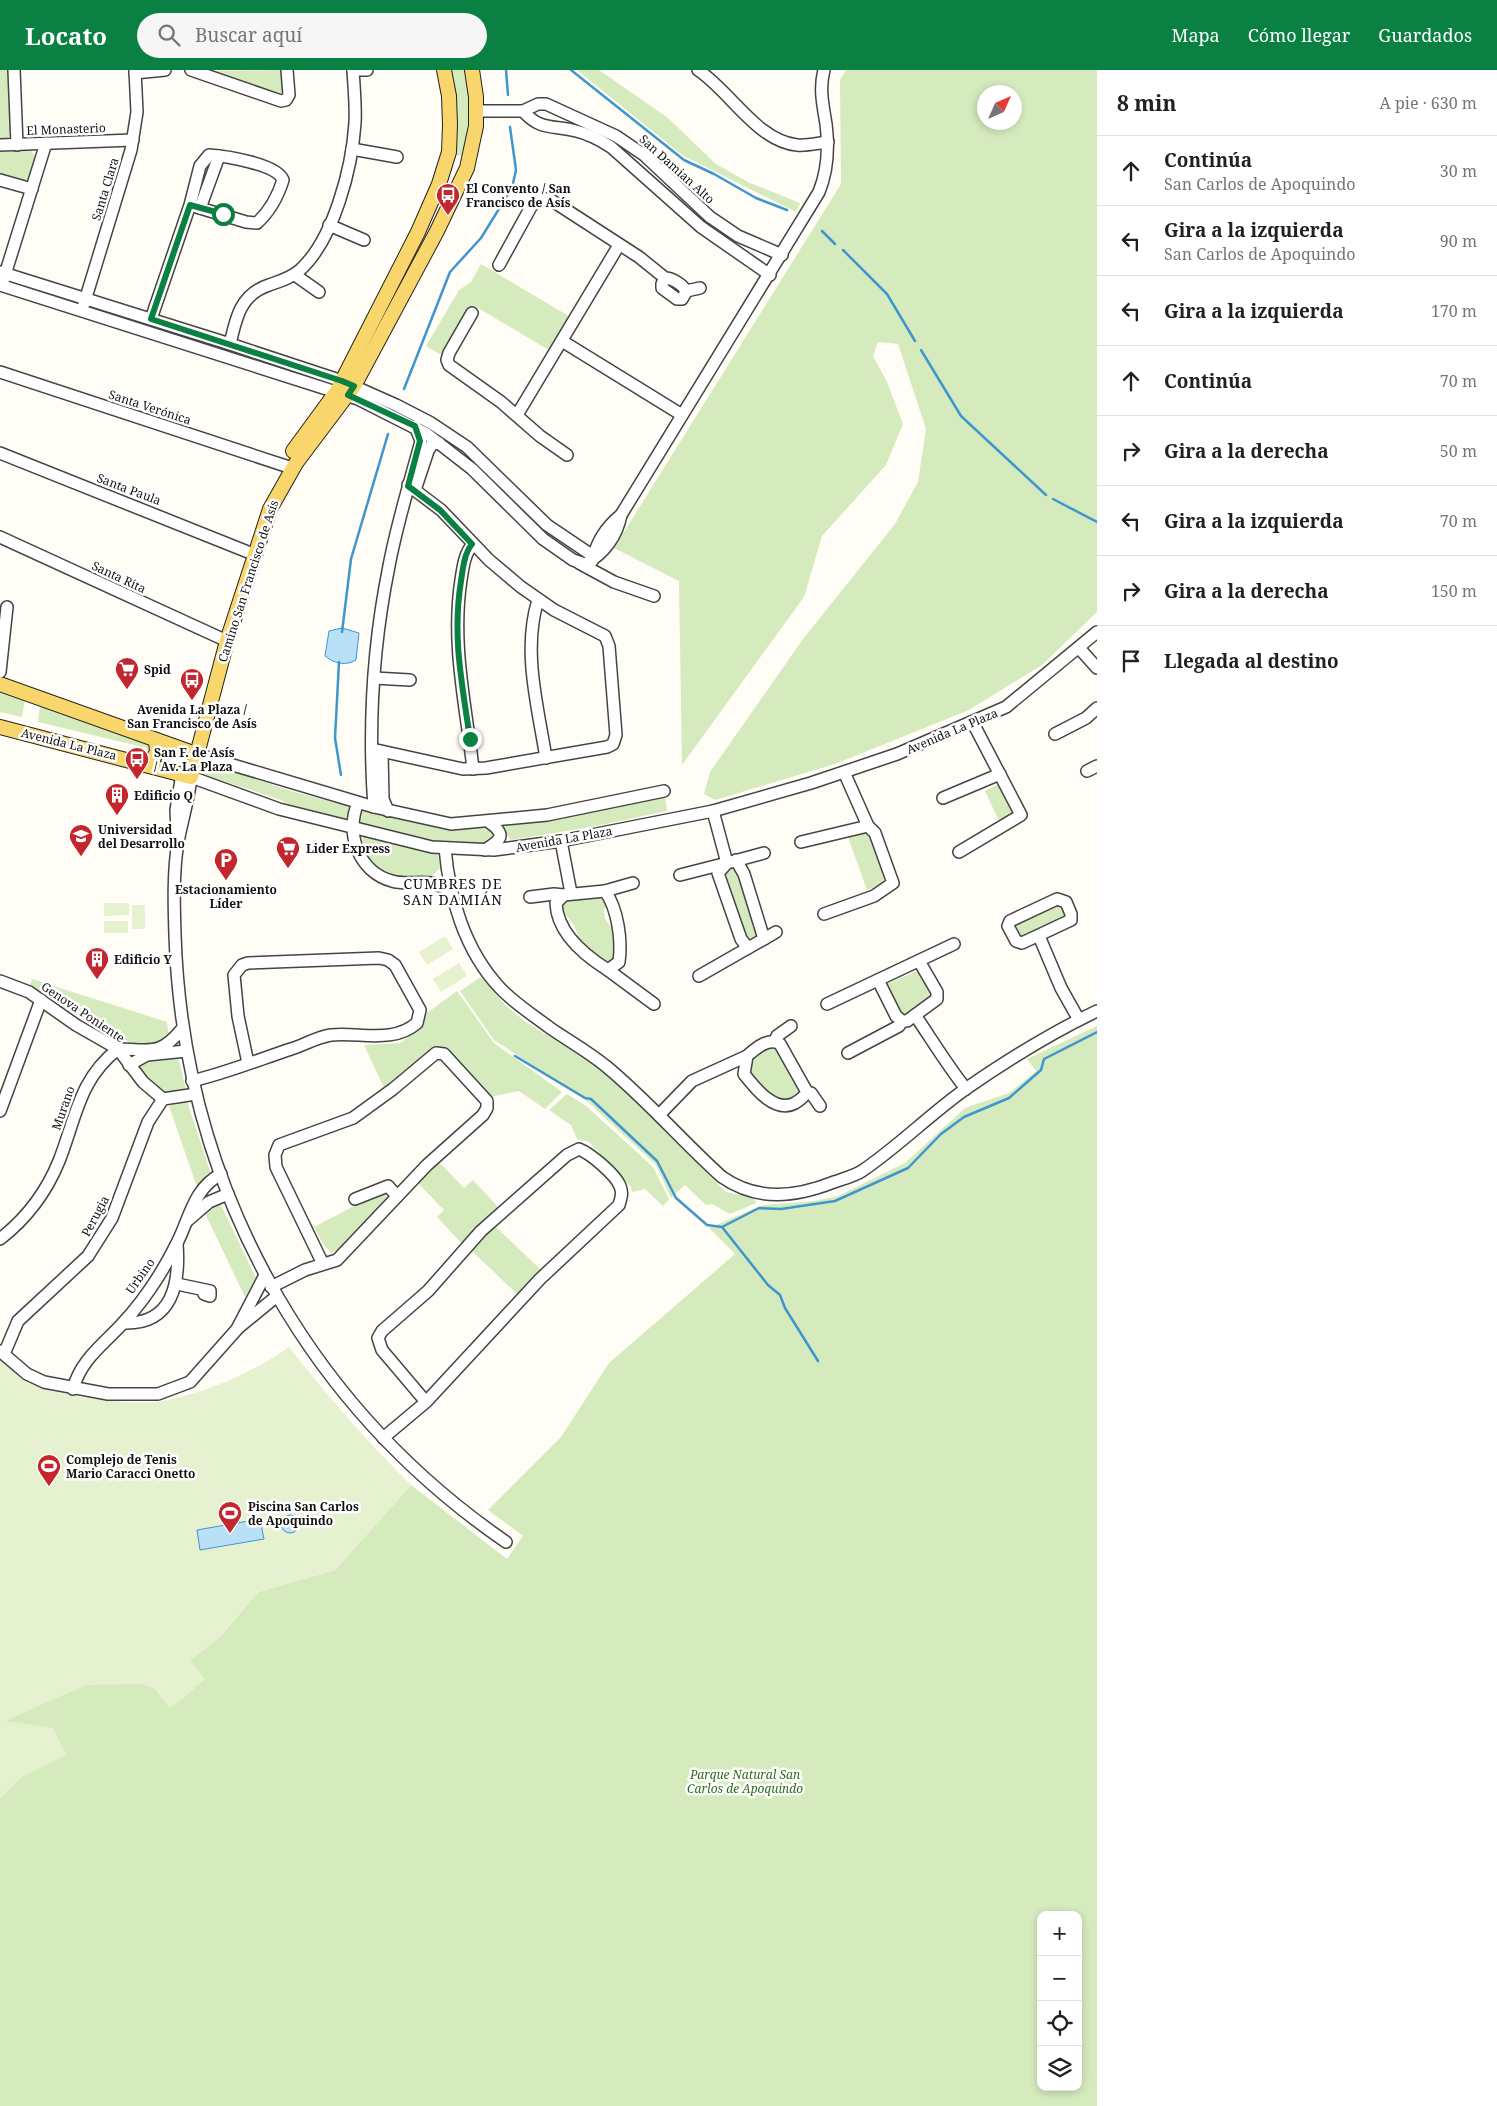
<!DOCTYPE html>
<html lang="es">
<meta charset="utf-8">
<style>
:root{--surface:#fff;--page:#f6f6f6;--text:#202124;--muted:#757577;--line:#e0e0e0;--accent:#0b8043}
body{margin:0;font-family:"Noto Serif",serif;background:var(--page);color:var(--text)}
.controls{position:absolute;right:15px;bottom:15px;display:grid;overflow:hidden;border-radius:10px;box-shadow:0 2px 8px #0003}
.controls button{width:45px;height:45px;display:grid;place-items:center;padding:0;border:0;border-bottom:1px solid var(--line);background:var(--surface);color:var(--text);font:25px sans-serif}
.compass{position:absolute;left:977px;top:15px;width:45px;height:45px;border-radius:50%;background:var(--surface);box-shadow:0 2px 8px #0003;rotate:45deg}
.stop{position:absolute;width:15px;height:15px;margin:-11px;border:4px solid #0b8043;border-radius:50%;background:#fff}
.stop.end{background:#0b8043;border-color:#fff;box-shadow:0 1px 5px #0008}
.list{margin:0;padding:0;list-style:none}
h2{display:flex;justify-content:space-between;align-items:center;height:65px;margin:0;padding:0 20px;font-size:21px}
h2 small{font-size:16px;font-weight:400;color:var(--muted)}
.list li{display:grid;grid-template-columns:32px 1fr auto;gap:15px;align-items:center;box-sizing:border-box;height:70px;padding:0 20px;border-top:1px solid var(--line)}
.list b{display:block;font-size:19px;white-space:nowrap}
.list p{margin:0;font-size:16px;white-space:nowrap;color:var(--muted)}
.list em{font-size:16px;font-style:normal;color:var(--muted)}
.icon{flex:none;width:28px;height:28px;fill:none;stroke:currentColor;stroke-width:2;stroke-linecap:round;stroke-linejoin:round}
.map{position:relative;flex:none;width:1097px;height:2036px;overflow:hidden}
header{display:flex;align-items:center;gap:30px;box-sizing:border-box;height:70px;padding:0 25px;background:var(--accent);color:#fff}
header strong{font-size:24px}
nav{display:flex;gap:28px;margin-inline-start:auto;font-size:18px}
.search{width:350px;height:45px;background:var(--page);display:flex;align-items:center;gap:12px;box-sizing:border-box;padding:0 18px;border-radius:28px;color:var(--muted);font-size:19px}
main{display:flex}
aside{flex:1;background:var(--surface)}
.map>svg:first-child{display:block}
.green{fill:#d5ebbd;fill-rule:evenodd}
.pitch{fill:#e6f2cf}
.water{fill:#b9e0f7;stroke:#3f96cf}
.lines{fill:none;stroke-linecap:round;stroke-linejoin:round}
.stream{stroke:#3f96cf;stroke-width:2.5}
.minor-casing{stroke:#444;stroke-width:14}
.major-casing{stroke:#222;stroke-width:16}
.minor{stroke:#fff;stroke-width:11}
.major{stroke:#f9d66b;stroke-width:14}
.route{stroke:#0b8043;stroke-width:6}
.labels{text-anchor:middle;dominant-baseline:central;stroke-width:5;stroke-linejoin:round;paint-order:stroke}
.street-label{font-size:12px;fill:#111;stroke:#fff}
.poi-label{font-size:12px;font-weight:bold;fill:#111;stroke:#fff;text-anchor:start}
.park-label{font-size:12px;font-style:italic;fill:#2f6b1f;stroke:#fff}
.neighbourhood-label{font-size:14px;letter-spacing:1px;fill:#111;stroke:#fff}
</style>
<header>
<strong>Locato</strong>
<div class="search"><svg class="icon" aria-label="search" viewBox="0 0 24 24"><circle cx="10" cy="10" r="6"/><path d="M15 15l6 6"/></svg>Buscar aquí</div>
<nav><a>Mapa</a><a>Cómo llegar</a><a>Guardados</a></nav>
</header>
<main>
<div class="map">
<svg width="1097" height="2036" viewBox="0 0 1097 2036">
<rect width="100%" height="100%" fill="#fffdf5"/>
<g class="green">
<path d="M0 0H10L13 62 6 69 0 70Z"/>
<path d="M281 0 284 2 285 21 278 27 213 5V1Z"/>
<path d="M448 0H467L473 34 465 86 456 85 453 80Z"/>
<path d="M577 0H599L668 48 716 94 750 113 800 133 796 142 682 85Z"/>
<path d="M846 0H1097V542L1042 595 969 640 835 694 715 730 704 724 710 702 803 569 895 454 918 412 926 359 898 274 878 272 873 286 887 312 903 354 886 395 822 466 804 527 682 695 679 511 614 478 841 114 840 10ZM984 22H1014V52H984Z"/>
<path d="M31 81 35 86 30 108 22 111 0 104V82Z"/>
<path d="M481 194 572 248 552 282 473 235 443 286 426 276 459 220 471 212Z"/>
<path d="M89 235 329 312 328 315 89 239Z"/>
<path d="M0 618 25 629 22 647 0 642Z"/>
<path d="M40 634 169 682V693L146 687 147 678 38 652Z"/>
<path d="M206 693 291 721 351 737 347 753 305 742 278 729 205 705Z"/>
<path d="M1001 713 1015 743 999 751 985 721Z"/>
<path d="M665 726 667 741 591 757 511 770 499 756 571 745Z"/>
<path d="M368 740 450 759 486 758 492 760 495 766 487 776 441 774 361 756 358 746 362 741Z"/>
<path d="M864 761 870 764 884 810 880 815 867 820 848 767Z"/>
<path d="M362 766 438 784 440 798 431 807C398 809 367 805 362 766Z"/>
<path d="M738 796 761 866 747 873 722 800Z"/>
<path d="M598 826 603 827 607 834 604 839 605 849 612 858 617 887 610 893 578 872C579 862 571 847 561 842L560 834 568 829Z"/>
<path d="M1060 831 1067 849 1020 870 1012 852Z"/>
<path d="M917 901 920 902 932 925 930 929 905 947 900 945 886 919 887 914Z"/>
<path d="M481 907 505 935 526 952 599 998 628 1021 726 1122 755 1128 756 1133 730 1144 712 1134 706 1135 685 1115 671 1128 656 1095 587 1031 494 970 460 921Z"/>
<path d="M32 909 167 952 169 969 157 976 135 975 75 945 30 916Z"/>
<path d="M457 921 494 973 562 1022 545 1039 519 1021 490 1027 446 980 385 1020 364 975 400 973 417 961 427 943Z"/>
<path d="M1097 956V2036H0V1728L21 1707 0 1701V1574L143 1514 142 1614 155 1618 169 1637 190 1590 220 1567 258 1522 335 1500 411 1415 507 1489 523 1466 488 1440 561 1367 609 1293 735 1184 709 1158 763 1135 815 1131 838 1126 905 1093 965 1038 1009 1023 1036 1001 1027 989ZM1041 1845H1078V2017H1041Z"/>
<path d="M770 977 777 980 799 1022 786 1030 773 1028 747 1001 748 990Z"/>
<path d="M149 987H178L186 1020 163 1023 148 1011 137 995Z"/>
<path d="M567 1024 586 1036 653 1097 669 1129 663 1136 645 1119 632 1122 631 1117 589 1072 577 1069 571 1055 549 1040Z"/>
<path d="M187 1031 211 1104 197 1117 169 1036Z"/>
<path d="M439 1092 464 1118 473 1110 499 1138 462 1174 437 1147 444 1140 417 1112Z"/>
<path d="M383 1121 388 1129 343 1177 331 1183 323 1174 314 1157Z"/>
<path d="M220 1133 256 1208 245 1227 204 1141Z"/>
<path d="M494 1155 542 1201 519 1226 471 1180Z"/>
</g>
<g class="pitch">
<path d="M104 833H129V845L104 846Z"/>
<rect x="132" y="835" width="13" height="24"/>
<rect x="104" y="851" width="24" height="12"/>
<path d="M445 866 453 879 427 895 419 882Z"/>
<path d="M459 893 467 906 441 922 433 909Z"/>
<path d="M289 1277C327 1326 367 1371 411 1415L335 1500 258 1522 220 1567 190 1590 205 1609 179 1632 169 1637 155 1618 142 1614 86 1615 5 1651 53 1658 66 1685 22 1707 0 1728V1288C12 1294 19 1310 32 1315 64 1326 134 1338 168 1330 211 1321 253 1302 289 1277Z"/>
</g>
<g class="water">
<path d="M342 558 359 563 356 590C346 596 335 594 325 586L329 561Z"/>
<circle cx="290" cy="1454" r="9"/>
<path d="M260 1449 264 1469 200 1480 197 1460Z"/>
</g>
<g class="lines">
<g class="stream">
<path d="M506 0 508 25"/>
<path d="M571 0 684 90 714 104 756 128 787 140"/>
<path d="M822 161 835 174"/>
<path d="M843 180 887 224 915 271"/>
<path d="M921 280 961 346 1046 425"/>
<path d="M404 319 450 202 481 168 512 118 516 100 510 57"/>
<path d="M1053 429 1097 452"/>
<path d="M342 562 351 489 388 364"/>
<path d="M339 592 335 668 341 705"/>
<path d="M515 986 585 1028 591 1029 657 1091 676 1128 707 1155 722 1157 759 1138 781 1139 835 1131 908 1098 941 1064 964 1047 1009 1028 1041 1000 1044 989 1097 962"/>
<path d="M722 1157 768 1215 780 1225 785 1238 818 1291"/>
</g>
<g class="minor-casing">
<g id="minor">
<path d="M14 0 17 75"/>
<path d="M191 0 281 31 286 30 289 25 287 0"/>
<path d="M353 0H367"/>
<path d="M698 0C730 21 757 71 797 75 807 76 818 73 828 72"/>
<path d="M135 3 165 0"/>
<path d="M477 41H523L538 34H546L616 66 644 85 710 147 738 166 782 185"/>
<path d="M523 41C540 61 554 55 576 61 589 64 600 70 611 77L701 157 770 205"/>
<path d="M0 75 133 70"/>
<path d="M352 79 397 87"/>
<path d="M0 110 32 119"/>
<path d="M200 138 219 86"/>
<path d="M329 155 364 170"/>
<path d="M499 195 532 135 542 128 551 130 639 187 665 208C672 208 684 215 686 222L682 229H677L662 218V214L665 208"/>
<path d="M0 202 230 274 342 311 396 335 431 353 467 377 547 455 593 486"/>
<path d="M295 205 319 222"/>
<path d="M3 211 46 73"/>
<path d="M0 215 358 329 427 364 472 399 543 469 573 490 585 494C604 484 617 466 621 445L819 122C828 100 829 78 826 54 823 35 819 19 824 0"/>
<path d="M686 221 700 218"/>
<path d="M84 234 131 80 137 42 135 0"/>
<path d="M472 243 449 283 447 290 449 295 501 332 540 366 567 385"/>
<path d="M151 249 190 135 200 96 209 85C225 86 277 94 283 110 278 126 270 141 257 153L246 152 190 135"/>
<path d="M562 271 682 345"/>
<path d="M230 274C236 247 241 224 269 215 280 211 291 208 300 200 334 169 352 98 355 53 356 36 354 17 353 0"/>
<path d="M0 302 292 398"/>
<path d="M517 345 619 175"/>
<path d="M0 383 248 482"/>
<path d="M415 420 428 381 432 374 439 373"/>
<path d="M0 467 227 571"/>
<path d="M473 474C464 484 463 498 461 510 451 575 466 635 473 699"/>
<path d="M592 491C597 472 605 458 621 445"/>
<path d="M579 493 614 512 654 526"/>
<path d="M538 530C522 581 538 637 546 688"/>
<path d="M1079 578 1097 598"/>
<path d="M0 602 7 537"/>
<path d="M374 608 410 610"/>
<path d="M1055 664 1086 648 1097 638"/>
<path d="M372 679 463 699 486 698 607 677 613 674 616 665 609 576 605 566 554 540 521 517 489 490 441 440 408 415"/>
<path d="M382 682 383 729 388 741"/>
<path d="M196 684 374 737 451 754 547 745 664 721"/>
<path d="M1087 701 1097 696"/>
<path d="M943 728 1000 704"/>
<path d="M358 733C345 762 358 802 392 811 405 815 418 811 431 813 437 813 446 819 452 822"/>
<path d="M374 737C368 656 373 575 389 496 397 453 410 412 421 371L415 356"/>
<path d="M177 760 176 740 182 704"/>
<path d="M561 771 571 823"/>
<path d="M801 772 868 756"/>
<path d="M445 778C449 827 465 881 500 918 514 933 533 945 550 958 569 971 589 982 607 997 648 1031 683 1072 722 1107 758 1132 796 1127 834 1112 843 1109 854 1106 862 1101 899 1076 930 1044 967 1018 1009 989 1051 963 1097 941"/>
<path d="M485 780C501 770 507 765 489 752"/>
<path d="M959 782 1021 745 973 653"/>
<path d="M736 790 744 804 764 869 748 878 741 869 718 803 727 793 764 783"/>
<path d="M680 805 727 793 713 741"/>
<path d="M605 821C618 839 622 871 619 892L608 900C584 885 557 863 556 833L564 825Z"/>
<path d="M605 821 633 813"/>
<path d="M530 827 554 824 564 825"/>
<path d="M1057 829 1066 832 1071 844V850L1022 873 1016 871 1008 856 1010 851Z"/>
<path d="M824 844 874 826 893 813 875 763 868 756 844 702"/>
<path d="M1039 866 1061 918 1079 950"/>
<path d="M764 869 776 862"/>
<path d="M608 900 654 934"/>
<path d="M699 906 748 878"/>
<path d="M878 910 896 946 902 951H907L937 929V922L919 891"/>
<path d="M0 911 29 922 76 955 118 979 143 1012 163 1029"/>
<path d="M827 934 954 874"/>
<path d="M915 945C932 970 947 995 966 1019"/>
<path d="M775 971 777 966 791 956"/>
<path d="M848 983 899 956 902 951"/>
<path d="M129 995 147 985 186 981"/>
<path d="M192 1011C226 1003 258 990 291 979 304 975 317 967 331 965 360 962 393 974 417 953L420 940 395 895 388 890 379 888 248 893 242 895 234 905 238 946 248 993"/>
<path d="M807 1022C804 1027 800 1030 795 1033 775 1044 755 1018 744 1004L747 986C756 978 769 967 780 974L807 1022 811 1023 820 1036"/>
<path d="M0 1041 41 930"/>
<path d="M659 1045 692 1011 747 986"/>
<path d="M355 1129 388 1116 397 1126"/>
<path d="M187 1151 209 1132 228 1124"/>
<path d="M0 1169C27 1148 46 1123 59 1091 76 1048 79 1009 118 979 150 979 159 987 182 959"/>
<path d="M177 1214 210 1221V1226L204 1224 203 1221"/>
<path d="M271 1217 305 1200 337 1190 427 1095 483 1045 487 1038V1031L444 984 436 983 393 1019 353 1048 279 1075 275 1085 276 1097 323 1194"/>
<path d="M123 1253C173 1255 180 1213 177 1174"/>
<path d="M238 1257 265 1205"/>
<path d="M0 1281 27 1304 44 1312 108 1324H158L190 1312 238 1258 277 1226"/>
<path d="M4 1284 18 1251 88 1186 112 1148 148 1052 163 1029 196 1024"/>
<path d="M73 1319C81 1289 104 1274 123 1253 136 1239 148 1223 158 1207 165 1196 171 1185 177 1173 190 1148 193 1119 221 1104"/>
<path d="M383 1368 426 1332 540 1209 619 1135C621 1128 623 1123 620 1116 615 1104 591 1084 579 1079L567 1085 481 1161 428 1221 382 1261 378 1268 382 1280 426 1332"/>
<path d="M506 1472C303 1332 183 1111 175 865 174 834 173 802 178 772 182 750 189 729 191 707L279 739 432 777 494 780 561 771 713 741 811 713 897 684 1006 637 1097 562"/>
</g>
</g>
<g class="major-casing">
<g id="major">
<path d="M293 381 337 321 418 162 439 114 449 82 450 55 449 26 444 0"/>
<path d="M0 614 196 684"/>
<path d="M0 657 191 707 227 571 270 439 296 393 354 316 437 161 467 98 476 56V27L472 0"/>
<path d="M148 695 157 683 156 670"/>
</g>
</g>
<use href="#minor" class="minor"/>
<use href="#major" class="major"/>
</g>
<g class="lines">
<path class="route" d="M223 144 190 135 151 249 342 311 354 316 348 325 415 356 420 371 408 416 440 440 472 474C464 484 463 498 461 511 452 567 462 613 470 669"/>
</g>
<defs>
<g id="bus-pin" transform="scale(1.25)"><path d="M0 17L-7.5 6A9.5 9.5 0 1 1 7.5 6Z" fill="#c4262e" stroke="#fff"/><path d="M-5-6H5V4H4V6H2V4H-2V6H-4V4H-5ZM-3.5-4V0h7V-4ZM-3.5 1.2v1.5H-2V1.2ZM2 1.2v1.5H3.5V1.2Z" fill="#fff"/></g>
<g id="supermarket-pin" transform="scale(1.25)"><path d="M0 17L-7.5 6A9.5 9.5 0 1 1 7.5 6Z" fill="#c4262e" stroke="#fff"/><path d="M-6-5.5h2.5l.6 2H6L4.5 2H-2.5L-4.4-4H-6ZM-1.5 3.2a1.3 1.3 0 1 0 .1 0ZM3 3.2a1.3 1.3 0 1 0 .1 0Z" fill="#fff"/></g>
<g id="building-pin" transform="scale(1.25)"><path d="M0 17L-7.5 6A9.5 9.5 0 1 1 7.5 6Z" fill="#c4262e" stroke="#fff"/><path d="M-4-6H4V6H1V3H-1V6H-4ZM-2.5-4.3h1.7v1.8h-1.7ZM.8-4.3h1.7v1.8H.8ZM-2.5-1h1.7V.8h-1.7ZM.8-1h1.7V.8H.8Z" fill="#fff"/></g>
<g id="university-pin" transform="scale(1.25)"><path d="M0 17L-7.5 6A9.5 9.5 0 1 1 7.5 6Z" fill="#c4262e" stroke="#fff"/><path d="M0-5L7-2L0 1L-7-2ZM-4 1L0 2.5L4 1V4Q0 6-4 4Z" fill="#fff"/></g>
<g id="parking-pin" transform="scale(1.25)"><path d="M0 17L-7.5 6A9.5 9.5 0 1 1 7.5 6Z" fill="#c4262e" stroke="#fff"/><path d="M-3.5-5.5H1a3.5 3.5 0 0 1 0 7H-1V5.5H-3.5ZM-1-3.4V-.6H.8a1.4 1.4 0 0 0 0-2.8Z" fill="#fff"/></g>
<g id="stadium-pin" transform="scale(1.25)"><path d="M0 17L-7.5 6A9.5 9.5 0 1 1 7.5 6Z" fill="#c4262e" stroke="#fff"/><path d="M0-5a6.5 5 0 1 0 0 10a6.5 5 0 1 0 0-10ZM-3.5-1.8h7v3.6h-7Z" fill="#fff"/></g>
</defs>
<g fill-rule="evenodd">
<use href="#bus-pin" x="448" y="125"/>
<use href="#supermarket-pin" x="127" y="599"/>
<use href="#bus-pin" x="192" y="610"/>
<use href="#bus-pin" x="137" y="689"/>
<use href="#building-pin" x="117" y="725"/>
<use href="#university-pin" x="81" y="766"/>
<use href="#supermarket-pin" x="288" y="778"/>
<use href="#parking-pin" x="226" y="790"/>
<use href="#building-pin" x="97" y="889"/>
<use href="#stadium-pin" x="49" y="1396"/>
<use href="#stadium-pin" x="230" y="1443"/>
</g>
<g class="labels">
<g class="street-label">
<text transform="translate(66 59) rotate(-2)">El Monasterio</text>
<text transform="translate(677 99) rotate(42)">San Damian Alto</text>
<text transform="translate(105 119) rotate(-73)">Santa Clara</text>
<text transform="translate(150 337) rotate(18)">Santa Verónica</text>
<text transform="translate(129 419) rotate(21)">Santa Paula</text>
<text transform="translate(119 507) rotate(25)">Santa Rita</text>
<text transform="translate(248 511) rotate(-72)">Camino San Francisco de Asís</text>
<text transform="translate(952 661) rotate(-23)">Avenida La Plaza</text>
<text transform="translate(69 674) rotate(14)">Avenida La Plaza</text>
<text transform="translate(564 769) rotate(-10)">Avenida La Plaza</text>
<text transform="translate(83 942) rotate(34)">Genova Poniente</text>
<text transform="translate(63 1038) rotate(-71)">Murano</text>
<text transform="translate(95 1146) rotate(-62)">Perugia</text>
<text transform="translate(140 1206) rotate(-55)">Urbino</text>
</g>
<g class="poi-label">
<text x="466" y="118">El Convento / San<tspan x="466" dy="14">Francisco de Asís</tspan></text>
<text x="144" y="599">Spid</text>
<text x="192" y="639" text-anchor="middle">Avenida La Plaza /<tspan x="192" dy="14">San Francisco de Asís</tspan></text>
<text x="154" y="682">San F. de Asís<tspan x="154" dy="14">/ Av. La Plaza</tspan></text>
<text x="134" y="725">Edificio Q</text>
<text x="98" y="759">Universidad<tspan x="98" dy="14">del Desarrollo</tspan></text>
<text x="306" y="778">Lider Express</text>
<text x="226" y="819" text-anchor="middle">Estacionamiento<tspan x="226" dy="14">Líder</tspan></text>
<text x="114" y="889">Edificio Y</text>
<text x="66" y="1389">Complejo de Tenis<tspan x="66" dy="14">Mario Caracci Onetto</tspan></text>
<text x="248" y="1436">Piscina San Carlos<tspan x="248" dy="14">de Apoquindo</tspan></text>
</g>
<g class="park-label">
<text x="745" y="1704">Parque Natural San<tspan x="745" dy="14">Carlos de Apoquindo</tspan></text>
</g>
<g class="neighbourhood-label">
<text x="453" y="813">CUMBRES DE<tspan x="453" dy="16">SAN DAMIÁN</tspan></text>
</g>
</g>
</svg>
<div class="controls">
<button>+</button>
<button>−</button>
<button><svg class="icon" aria-label="locate" viewBox="0 0 24 24"><circle cx="12" cy="12" r="6"/><path d="M12 2v4M12 18v4M2 12h4M18 12h4"/></svg></button>
<button><svg class="icon" aria-label="layers" viewBox="0 0 24 24"><path d="M12 4l9 5-9 5-9-5zM3 14l9 5 9-5"/></svg></button>
</div>
<svg class="compass" viewBox="-18 -18 36 36"><path d="M0-13l5 13h-10z" fill="#e53935"/><path d="M0 13l5-13h-10z" fill="#757577"/></svg>
<div class="stop" style="left:223px;top:144px"></div>
<div class="stop end" style="left:470px;top:669px"></div>
</div>
<aside>
<h2>8 min<small>A pie · 630 m</small></h2>
<ul class="list">
<li><svg class="icon" aria-label="ahead" viewBox="0 0 24 24"><path d="M12 20V5M6 11l6-6 6 6"/></svg><div><b>Continúa</b><p>San Carlos de Apoquindo</p></div><em>30 m</em></li>
<li><svg class="icon" aria-label="left" viewBox="0 0 24 24"><path d="M17 20v-9H6M10 6l-5 5 5 5"/></svg><div><b>Gira a la izquierda</b><p>San Carlos de Apoquindo</p></div><em>90 m</em></li>
<li><svg class="icon" aria-label="left" viewBox="0 0 24 24"><path d="M17 20v-9H6M10 6l-5 5 5 5"/></svg><div><b>Gira a la izquierda</b></div><em>170 m</em></li>
<li><svg class="icon" aria-label="ahead" viewBox="0 0 24 24"><path d="M12 20V5M6 11l6-6 6 6"/></svg><div><b>Continúa</b></div><em>70 m</em></li>
<li><svg class="icon" aria-label="right" viewBox="0 0 24 24"><path d="M7 20v-9h11M14 6l5 5-5 5"/></svg><div><b>Gira a la derecha</b></div><em>50 m</em></li>
<li><svg class="icon" aria-label="left" viewBox="0 0 24 24"><path d="M17 20v-9H6M10 6l-5 5 5 5"/></svg><div><b>Gira a la izquierda</b></div><em>70 m</em></li>
<li><svg class="icon" aria-label="right" viewBox="0 0 24 24"><path d="M7 20v-9h11M14 6l5 5-5 5"/></svg><div><b>Gira a la derecha</b></div><em>150 m</em></li>
<li><svg class="icon" aria-label="arrive" viewBox="0 0 24 24"><path d="M6 21V4h12l-3 4 3 4H6"/></svg><div><b>Llegada al destino</b></div></li>
</ul>
</aside>
</main>
